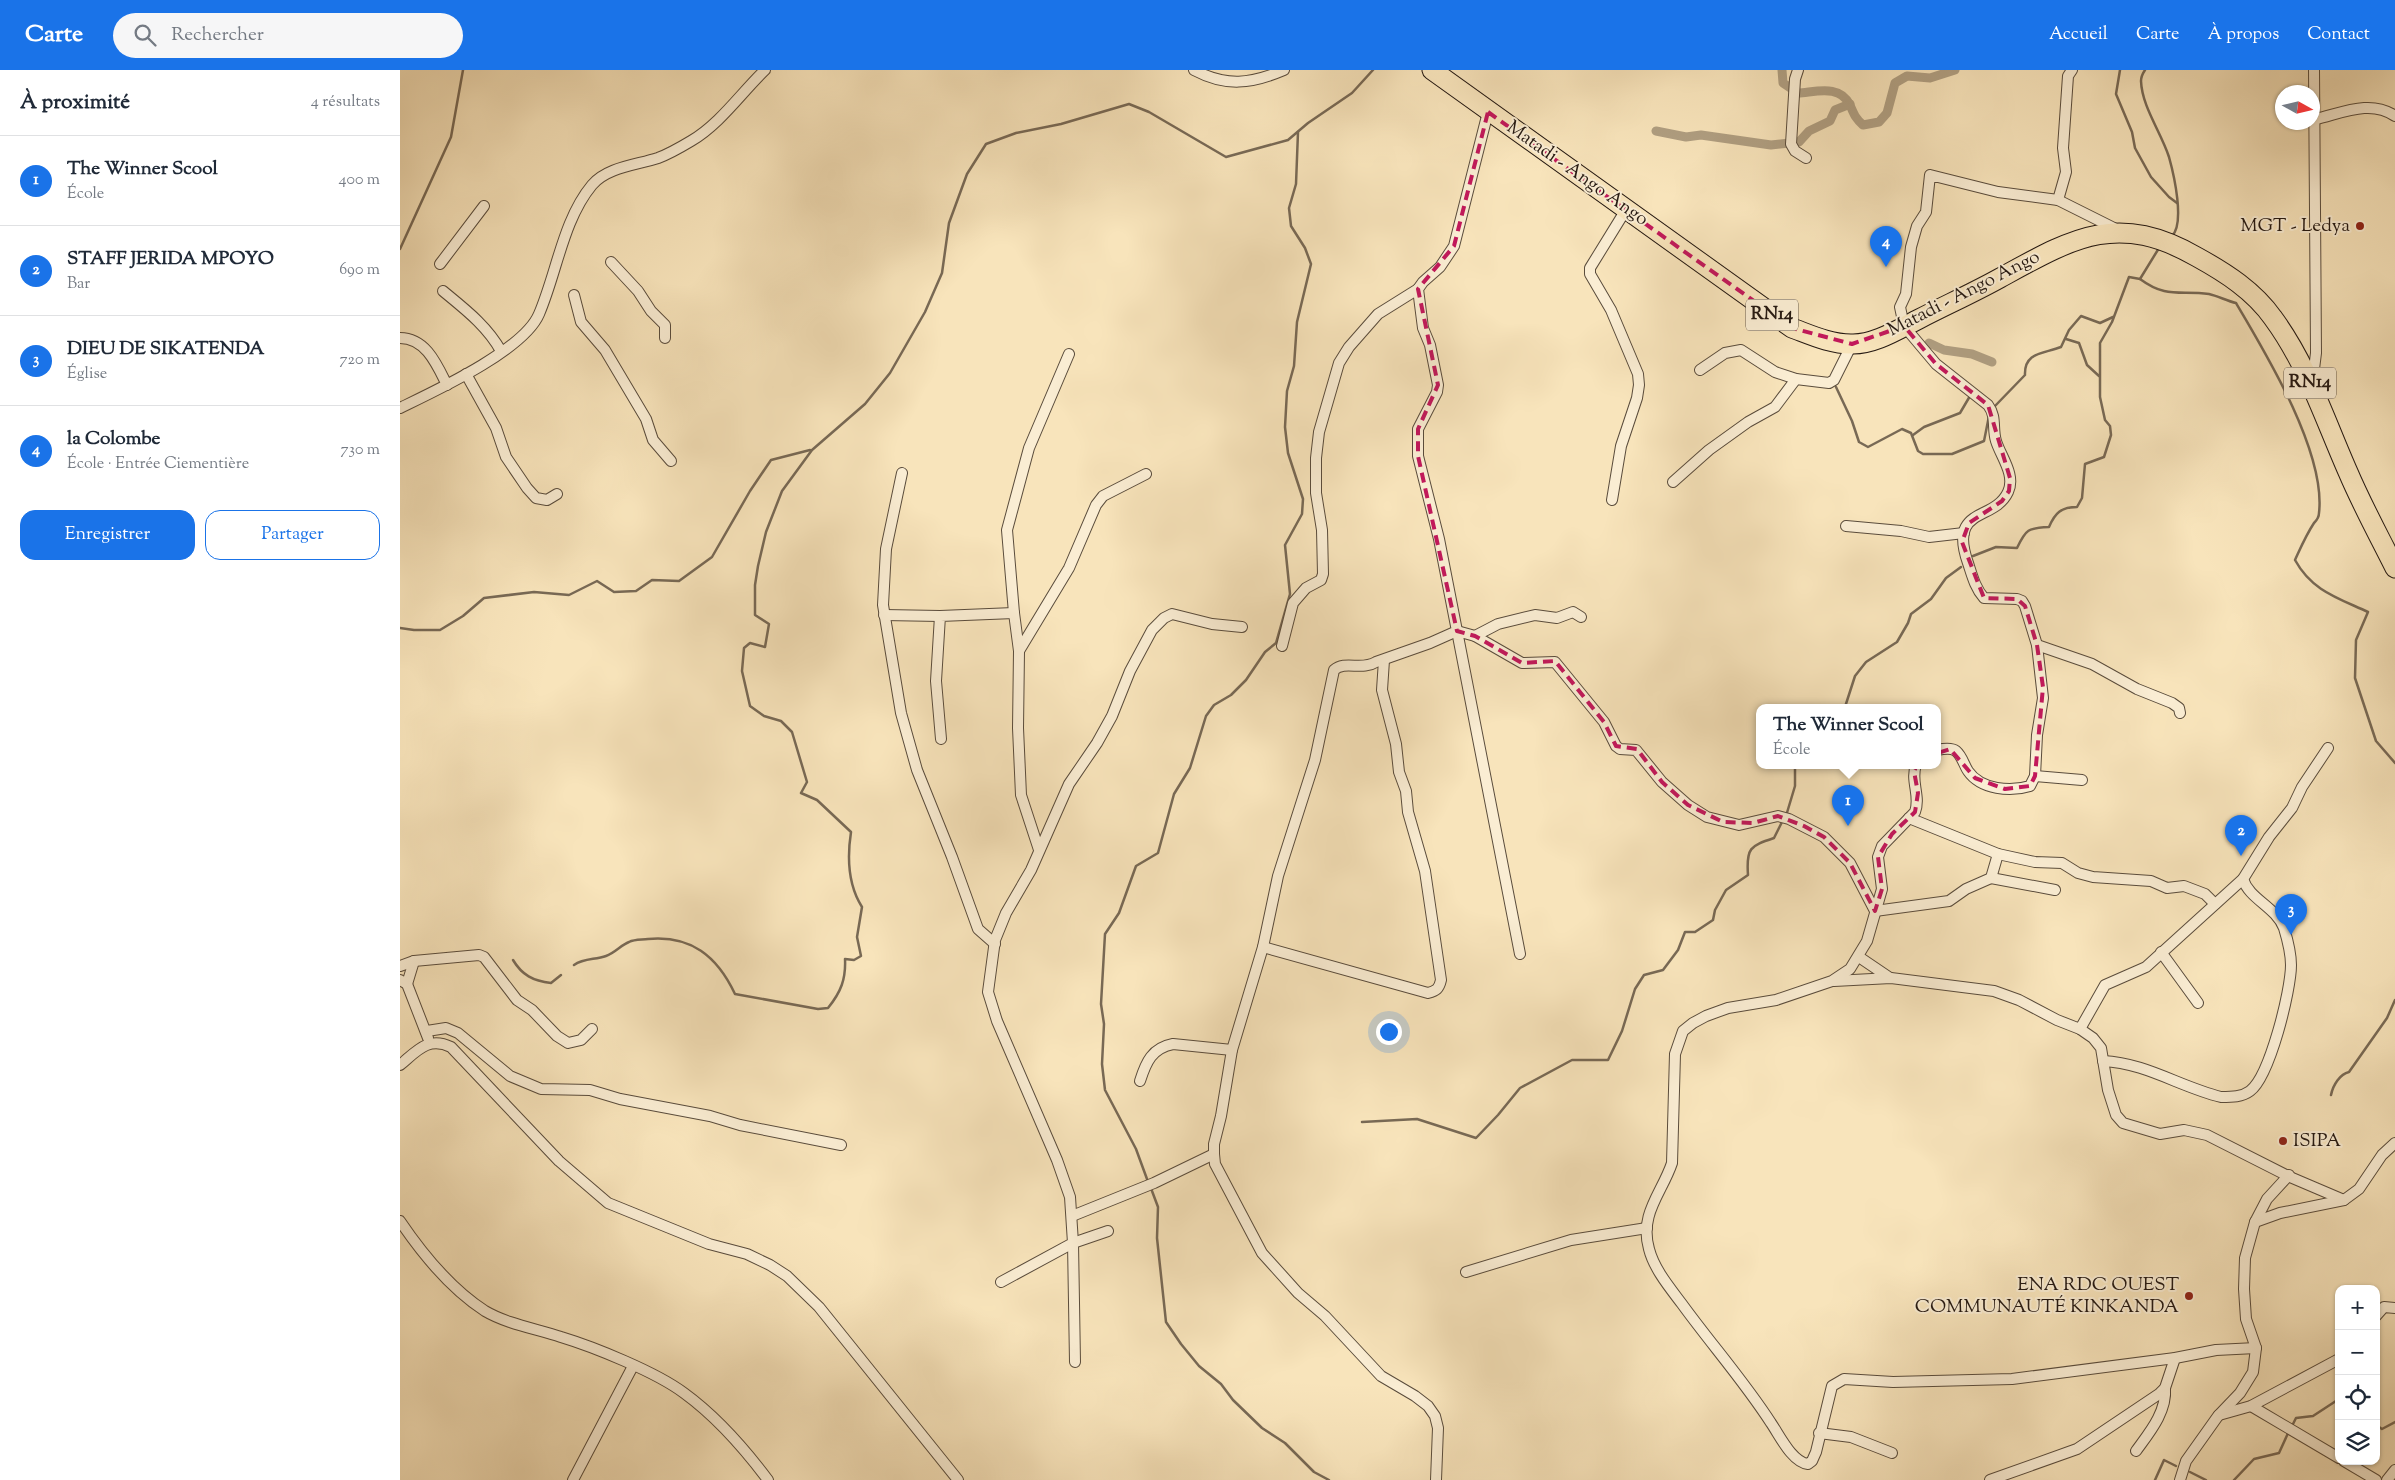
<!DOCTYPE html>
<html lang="fr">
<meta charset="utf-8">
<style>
:root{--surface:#fff;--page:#f6f6f7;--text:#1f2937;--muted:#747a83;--line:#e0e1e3;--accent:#1a73e8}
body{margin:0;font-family:"Sorts Mill Goudy",serif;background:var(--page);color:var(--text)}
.controls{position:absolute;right:15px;bottom:15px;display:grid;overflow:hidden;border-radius:10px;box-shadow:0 1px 4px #0004}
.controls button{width:45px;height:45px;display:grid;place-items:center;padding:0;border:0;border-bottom:1px solid var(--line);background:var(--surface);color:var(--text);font:25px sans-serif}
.compass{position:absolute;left:1875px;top:15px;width:45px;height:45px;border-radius:50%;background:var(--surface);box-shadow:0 1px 4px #0004;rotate:98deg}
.you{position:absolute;left:988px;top:961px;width:18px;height:18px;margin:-12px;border:4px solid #fff;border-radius:50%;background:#1a73e8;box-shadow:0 0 0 8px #1a73e833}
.badge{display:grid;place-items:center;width:32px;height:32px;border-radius:50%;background:var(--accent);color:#fff;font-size:16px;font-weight:700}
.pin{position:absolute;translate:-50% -41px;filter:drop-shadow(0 1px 2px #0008)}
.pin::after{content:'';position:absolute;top:26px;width:18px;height:15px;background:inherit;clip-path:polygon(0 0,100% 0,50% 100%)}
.popup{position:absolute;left:1356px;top:634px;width:185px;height:65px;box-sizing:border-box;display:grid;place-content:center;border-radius:10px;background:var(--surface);filter:drop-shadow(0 1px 4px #0005);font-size:16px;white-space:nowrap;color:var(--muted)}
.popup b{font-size:19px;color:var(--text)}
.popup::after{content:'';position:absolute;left:50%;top:100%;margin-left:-10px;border:10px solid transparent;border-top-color:var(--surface)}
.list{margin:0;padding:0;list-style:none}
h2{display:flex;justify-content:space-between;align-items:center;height:65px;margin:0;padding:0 20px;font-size:21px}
h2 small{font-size:16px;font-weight:400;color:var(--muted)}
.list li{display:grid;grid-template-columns:32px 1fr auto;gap:15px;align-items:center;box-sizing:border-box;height:90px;padding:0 20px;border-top:1px solid var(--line)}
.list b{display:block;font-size:19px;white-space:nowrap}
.list p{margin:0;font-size:16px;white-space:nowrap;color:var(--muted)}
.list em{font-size:16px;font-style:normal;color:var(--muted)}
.actions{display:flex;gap:10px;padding:15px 20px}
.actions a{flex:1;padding:11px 0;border:1px solid var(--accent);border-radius:15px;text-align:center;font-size:18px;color:var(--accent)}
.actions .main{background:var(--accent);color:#fff}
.icon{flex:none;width:28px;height:28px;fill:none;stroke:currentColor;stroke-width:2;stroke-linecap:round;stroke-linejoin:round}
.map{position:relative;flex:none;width:1995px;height:1410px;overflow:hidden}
header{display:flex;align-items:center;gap:30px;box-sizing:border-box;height:70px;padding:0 25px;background:var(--accent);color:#fff}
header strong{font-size:24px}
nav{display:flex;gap:28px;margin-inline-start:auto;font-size:18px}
.search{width:350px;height:45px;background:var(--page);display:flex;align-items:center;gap:12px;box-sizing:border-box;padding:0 18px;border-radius:28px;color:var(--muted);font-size:19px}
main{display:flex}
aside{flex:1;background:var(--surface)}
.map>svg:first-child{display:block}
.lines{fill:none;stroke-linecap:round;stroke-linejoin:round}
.stream{stroke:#786955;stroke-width:2.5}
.canal{stroke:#b09f82;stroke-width:9}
.street-casing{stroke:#5a4c3c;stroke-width:12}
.highway-casing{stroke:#251912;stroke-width:21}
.street{stroke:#faedd3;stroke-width:10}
.highway{stroke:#f8e4bb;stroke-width:19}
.marked{fill:none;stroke:#c2185b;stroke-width:4;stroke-dasharray:10 6;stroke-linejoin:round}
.poi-dot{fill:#8f2418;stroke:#faedd3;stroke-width:2}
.labels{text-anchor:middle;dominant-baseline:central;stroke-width:4;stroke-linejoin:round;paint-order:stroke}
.shield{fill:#faedd3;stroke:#65594c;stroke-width:1}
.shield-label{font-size:18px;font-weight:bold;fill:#251912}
.street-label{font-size:19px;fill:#251912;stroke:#faedd3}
.poi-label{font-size:19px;fill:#251912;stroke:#faedd3;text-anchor:end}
</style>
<header>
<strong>Carte</strong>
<div class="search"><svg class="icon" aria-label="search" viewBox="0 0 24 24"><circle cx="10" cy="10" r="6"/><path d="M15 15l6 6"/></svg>Rechercher</div>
<nav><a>Accueil</a><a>Carte</a><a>À propos</a><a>Contact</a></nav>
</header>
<main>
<aside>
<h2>À proximité<small>4 résultats</small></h2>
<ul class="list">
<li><span class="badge">1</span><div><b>The Winner Scool</b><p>École</p></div><em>400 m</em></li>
<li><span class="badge">2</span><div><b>STAFF JERIDA MPOYO</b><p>Bar</p></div><em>690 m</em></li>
<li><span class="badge">3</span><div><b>DIEU DE SIKATENDA</b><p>Église</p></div><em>720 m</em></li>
<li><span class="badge">4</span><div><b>la Colombe</b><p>École · Entrée Ciementière</p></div><em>730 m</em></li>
</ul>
<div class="actions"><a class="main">Enregistrer</a><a>Partager</a></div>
</aside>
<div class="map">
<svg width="1995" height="1410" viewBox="0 0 1995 1410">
<rect width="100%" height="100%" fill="#f8e4bb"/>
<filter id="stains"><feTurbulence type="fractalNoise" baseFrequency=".004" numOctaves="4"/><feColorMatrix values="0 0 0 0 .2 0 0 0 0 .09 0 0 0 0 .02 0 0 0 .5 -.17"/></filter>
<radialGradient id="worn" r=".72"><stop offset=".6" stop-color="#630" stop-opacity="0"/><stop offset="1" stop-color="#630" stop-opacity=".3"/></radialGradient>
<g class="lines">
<g class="stream">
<path d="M1720 0 1716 24 1732 62 1735 78 1751 107 1769 127 1777 133"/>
<path d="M1745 0C1743 3 1741 7 1741 11 1742 37 1761 62 1769 87 1774 105 1785 153 1772 166"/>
<path d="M1759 178 1740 209C1767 229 1780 220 1809 224 1818 226 1827 231 1836 233 1867 285 1926 383 1919 443 1919 447 1917 450 1914 453 1906 465 1901 477 1895 490 1912 521 1938 528 1968 542L1956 570 1955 608 1976 671 1995 693"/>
<path d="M0 179 51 67 63 0"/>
<path d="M1666 269 1679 273 1687 295 1699 306"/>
<path d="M1436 317 1452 351 1459 372 1468 377 1502 359 1511 363 1518 381 1523 384H1552L1584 371 1589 346"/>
<path d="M1595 336 1625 305C1624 282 1643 284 1661 277L1669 260 1681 246 1700 253 1713 247"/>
<path d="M1513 365 1524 357 1560 343 1570 326"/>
<path d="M1573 486 1596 477 1617 478C1626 459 1628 458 1649 457 1655 443 1661 437 1677 437L1682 428 1685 394 1704 387 1711 365 1710 356 1705 350 1700 327V273L1712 252 1729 207 1740 209"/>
<path d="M0 558 14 560H40L63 546 84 528 134 522 169 525 197 511 214 522 236 521 252 510 279 511 312 487 350 421 371 390 410 380"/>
<path d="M1445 637 1455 606 1466 592 1497 572 1508 553 1511 544 1531 529 1546 508 1561 497"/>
<path d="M1386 746 1395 716V695"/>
<path d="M113 890C122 905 133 911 151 913L161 905"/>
<path d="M174 895C184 888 195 890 206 886 215 883 221 875 229 872 235 869 242 870 248 869 291 865 317 886 335 924L418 939 428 938C441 922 446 909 445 889L454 890 461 886 457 867 462 837C448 815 447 788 451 762L417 730 401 723 407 712 392 662 381 651 364 646 350 636 342 601 344 578 350 573 365 577 369 554 355 545V515L358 496 366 462 382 421 412 380 465 334 490 303 525 242 542 203 549 153 567 104 586 74 616 63 661 54 729 34 749 42 826 87 888 70 908 53 952 23 973 0"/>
<path d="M1931 1025C1933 1015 1940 1004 1949 1002L1987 948 1995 930"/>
<path d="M962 1052 1017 1049 1076 1068 1098 1045 1120 1018 1172 990H1208L1222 961 1235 919 1244 905 1263 900 1278 880 1285 862H1295L1313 850 1315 840 1326 820 1348 805C1346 778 1350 776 1374 768L1383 750"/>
<path d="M747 1109 736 1079 705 1020 702 994 704 954 701 934 705 864 719 843 736 796 758 783 774 724 790 698 806 646 814 635 831 625 846 610 865 582 876 573 890 524 885 475 902 444 903 429 888 383 885 357 887 321 894 296 897 252 911 194 905 178 891 156 889 138 896 114 898 62"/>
<path d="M752 1121 758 1137 757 1168 766 1252 781 1274 799 1296 821 1314 833 1330 862 1358 885 1373 914 1402 929 1410"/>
<path d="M1976 1355 1982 1359 1995 1352"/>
<path d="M1892 1356 1896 1348 1913 1346 1939 1329"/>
<path d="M1790 1402 1806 1410"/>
<path d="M1755 1410 1764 1390 1776 1396"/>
<path d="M1834 1410 1854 1389 1879 1383 1889 1361"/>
</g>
<g class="canal">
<path d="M1382 0 1383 13 1398 23C1416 22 1440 14 1450 35 1454 44 1455 48 1463 55L1479 52 1487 43 1495 13 1507 6 1530 8 1555 0"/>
<path d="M1256 61 1286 67 1301 65 1371 75 1399 72 1409 61 1430 51 1435 40 1450 34"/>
<path d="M1529 273 1544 280 1572 284 1592 292"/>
</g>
<g class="street-casing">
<g id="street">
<path d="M794 0C826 17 851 14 884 0"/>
<path d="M1398 0 1395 9 1391 74 1395 81 1406 88"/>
<path d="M1916 49C1942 43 1971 29 1995 46"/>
<path d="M1658 130 1666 102 1663 78 1668 6 1672 0"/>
<path d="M211 192 238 221 251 241 265 255V268"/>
<path d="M40 194 84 136"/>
<path d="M43 221C66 240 87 256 101 281"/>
<path d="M174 225 181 252 205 280 246 349 253 370 271 391"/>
<path d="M0 268C26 268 37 295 47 315"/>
<path d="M1300 300 1325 283 1341 280 1375 302 1396 309 1429 313 1434 310 1452 274"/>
<path d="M66 304 96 358 106 387 127 418 136 428 147 430 157 424"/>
<path d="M1906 305 1914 299 1916 283 1914 0"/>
<path d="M0 338C35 321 124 280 139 244 157 202 163 150 192 115 207 97 237 95 258 88 269 84 281 77 291 71 320 54 341 23 365 0"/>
<path d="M502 403 486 479 483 535 501 643 517 700 552 787 578 859 595 874"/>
<path d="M1273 412 1309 380 1348 352 1375 337 1396 309"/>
<path d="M1212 430 1221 376 1237 328 1239 315 1238 304 1211 240 1190 204V198L1227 138"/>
<path d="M1446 456 1501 461 1529 467 1564 463"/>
<path d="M614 543 607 460 629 378 669 284"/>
<path d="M484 545 540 546"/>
<path d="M1075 566 1098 554 1135 545 1157 548 1173 542 1181 547"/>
<path d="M1637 575 1692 594 1737 619 1772 633 1779 638 1780 643"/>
<path d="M882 576 893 533 906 518 921 510 923 504 922 460 916 423V388L919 362 939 293 949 277 978 244 1018 219"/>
<path d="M619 581 669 498 696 435 703 426 746 404"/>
<path d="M541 669 536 611 540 546 614 543 619 581 618 658 621 725 639 780"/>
<path d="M1537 680C1542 679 1551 677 1556 681 1562 686 1564 695 1568 701 1581 720 1611 722 1630 716L1635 706 1637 665 1643 628 1637 575 1625 536 1622 531 1617 529 1584 528C1575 518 1572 505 1568 493 1548 436 1594 452 1608 422 1616 405 1601 387 1596 371 1592 358 1597 347 1588 335L1536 294 1504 256 1500 237 1506 224 1511 177 1517 156 1526 142 1530 105 1598 122 1658 130 1718 160"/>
<path d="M1516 695C1510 711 1521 726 1515 742L1482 776 1478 787 1482 819 1467 871 1450 899 1432 911 1376 930 1328 938 1306 946 1293 953 1283 961 1275 984 1272 1093C1262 1123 1239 1144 1249 1179 1254 1199 1270 1218 1282 1234 1311 1274 1344 1311 1371 1353 1380 1366 1392 1392 1408 1394L1412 1391 1416 1382 1432 1316 1444 1309 1493 1312 1612 1309 1775 1288 1816 1280 1856 1278"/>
<path d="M1635 706 1682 710"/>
<path d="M1509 748 1598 784 1635 792 1662 793 1678 803 1693 807 1751 811 1767 818 1784 816 1805 824 1815 834"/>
<path d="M1591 808 1655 820"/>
<path d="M863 877 1028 923C1036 921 1039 919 1041 910L1025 801 1008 742 1006 721 999 702 996 674 982 620 984 590"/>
<path d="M1761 882 1798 933"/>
<path d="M1120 884 1057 561 1075 566 1122 593 1155 592 1204 652 1216 676 1220 679 1236 680 1262 712 1288 735 1307 747 1339 755 1378 746 1389 749 1424 767 1450 793 1475 841 1549 831 1566 819 1591 808 1598 784"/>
<path d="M1459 887 1490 908"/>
<path d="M0 896 14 891 79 885 84 887 117 930 132 940 157 966 168 973 181 970 192 959"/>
<path d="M0 910 7 914 28 968"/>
<path d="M1434 911 1491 908 1594 921 1619 930 1657 950 1680 959 1693 968 1701 978 1708 1020 1716 1045 1723 1053 1760 1064 1784 1060 1807 1065 1890 1107 1944 1130"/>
<path d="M7 914 14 891"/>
<path d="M1680 959 1705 915 1746 897 1843 809 1869 767 1892 738 1902 717 1928 678"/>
<path d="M27 961 46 958 58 963 110 1006 141 1019 190 1020 220 1029 310 1046 340 1055 441 1075"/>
<path d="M1703 991C1746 993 1780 1017 1821 1027 1832 1027 1842 1027 1850 1021 1870 1006 1891 920 1891 895 1891 885 1887 868 1884 858 1876 837 1849 829 1843 809"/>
<path d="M0 995C17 981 28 966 51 977L159 1091 208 1133 309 1174 347 1184 370 1195 387 1206 419 1237 558 1410"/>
<path d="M740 1011C746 992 752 978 773 974L832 980"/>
<path d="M672 1146 754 1113 814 1084"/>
<path d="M0 1151C23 1185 51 1219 85 1241 107 1254 137 1259 161 1267 194 1277 256 1302 284 1323 317 1347 344 1378 368 1410"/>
<path d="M1855 1152 1867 1129 1889 1105"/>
<path d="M1066 1202 1171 1170 1247 1158"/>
<path d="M601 1212 673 1173 670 1127 657 1090 597 951 588 922 595 870 606 843 631 800 669 714 697 673 712 646 730 601 752 560 764 548 772 544 812 554 842 557"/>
<path d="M1976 1246 1984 1237 1995 1238"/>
<path d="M675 1292 673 1173 708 1161"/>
<path d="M1851 1336 1939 1388"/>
<path d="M1819 1345 1851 1336 1939 1289"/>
<path d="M1419 1363 1451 1367 1492 1383"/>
<path d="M1736 1381C1749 1363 1767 1342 1765 1318"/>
<path d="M1944 1391 1976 1410"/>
<path d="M173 1410 233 1296"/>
<path d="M1036 1410 1038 1358 1035 1346 1028 1336 1015 1326 981 1306 925 1246 898 1223 862 1183 815 1094 814 1084V1074L821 1046 832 980 863 877 878 806 915 690 934 600C945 590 962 601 976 592L1030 573 1057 561 1039 469 1018 386V359L1037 322 1038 315 1030 275 1023 258 1018 219 1023 212 1040 197 1054 176 1088 42"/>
<path d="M1590 1410 1677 1379 1759 1324 1765 1318 1775 1288"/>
<path d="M1780 1410 1786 1391 1818 1346 1840 1323 1853 1302 1856 1278 1846 1249 1844 1219 1845 1188 1855 1152 1880 1143 1944 1130 1959 1119 1982 1085 1995 1073"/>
<path d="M1987 1410 1995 1400"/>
</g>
</g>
<g class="highway-casing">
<path id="highway" d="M1032 0 1392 258C1411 265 1430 274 1451 274 1474 275 1499 259 1519 249 1546 235 1573 223 1600 208 1673 168 1717 141 1797 187 1826 203 1854 221 1873 248 1907 294 1925 350 1948 402 1962 435 1979 466 1995 498"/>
</g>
<use href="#street" class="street"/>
<use href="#highway" class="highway"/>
</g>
<path class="marked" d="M1088 42 1392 258 1452 274 1504 256 1536 294 1588 335 1610 408 1609 421 1602 431 1569 453 1562 472 1584 528 1617 529 1625 536 1637 575 1643 617 1635 706 1630 716 1605 719 1575 708 1550 679 1520 689 1514 701 1518 723 1515 742 1492 764 1478 787 1482 819 1475 841 1450 793 1424 767 1404 756 1378 746 1353 753 1323 752 1288 735 1262 712 1237 679 1216 676 1204 652 1155 591 1122 593 1075 566 1057 561 1018 386V359L1038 315 1018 219 1054 176Z"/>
<g class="poi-dot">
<circle cx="1960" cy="156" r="5"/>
<circle cx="1883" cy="1071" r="5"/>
<circle cx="1789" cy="1226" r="5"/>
</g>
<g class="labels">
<g class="shield">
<rect x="1346" y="229.5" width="52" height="31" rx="4"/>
<rect x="1884" y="297.5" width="52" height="31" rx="4"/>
</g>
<g class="shield-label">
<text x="1372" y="245">RN14</text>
<text x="1910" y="313">RN14</text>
</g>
<g class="street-label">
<text transform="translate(1177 104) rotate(35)">Matadi - Ango Ango</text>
<text transform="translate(1564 224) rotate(-27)">Matadi - Ango Ango</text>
</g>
<g class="poi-label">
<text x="1950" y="156">MGT - Ledya</text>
<text x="1893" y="1071" text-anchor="start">ISIPA</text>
<text x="1779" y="1215">ENA RDC OUEST<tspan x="1779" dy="22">COMMUNAUTÉ KINKANDA</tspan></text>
</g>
</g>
<rect width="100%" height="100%" filter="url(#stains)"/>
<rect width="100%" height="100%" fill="url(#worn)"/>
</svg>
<div class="controls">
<button>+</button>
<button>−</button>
<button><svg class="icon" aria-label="locate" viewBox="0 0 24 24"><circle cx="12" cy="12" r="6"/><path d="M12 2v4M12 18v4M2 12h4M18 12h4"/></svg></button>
<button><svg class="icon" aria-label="layers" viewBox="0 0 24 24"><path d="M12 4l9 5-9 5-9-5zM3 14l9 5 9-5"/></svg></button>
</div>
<svg class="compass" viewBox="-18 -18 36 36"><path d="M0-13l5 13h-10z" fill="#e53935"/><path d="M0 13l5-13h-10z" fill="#747a83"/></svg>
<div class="you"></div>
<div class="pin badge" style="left:1448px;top:756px">1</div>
<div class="popup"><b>The Winner Scool</b>École</div>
<div class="pin badge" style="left:1841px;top:786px">2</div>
<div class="pin badge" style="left:1891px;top:865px">3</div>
<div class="pin badge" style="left:1486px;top:197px">4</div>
</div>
</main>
